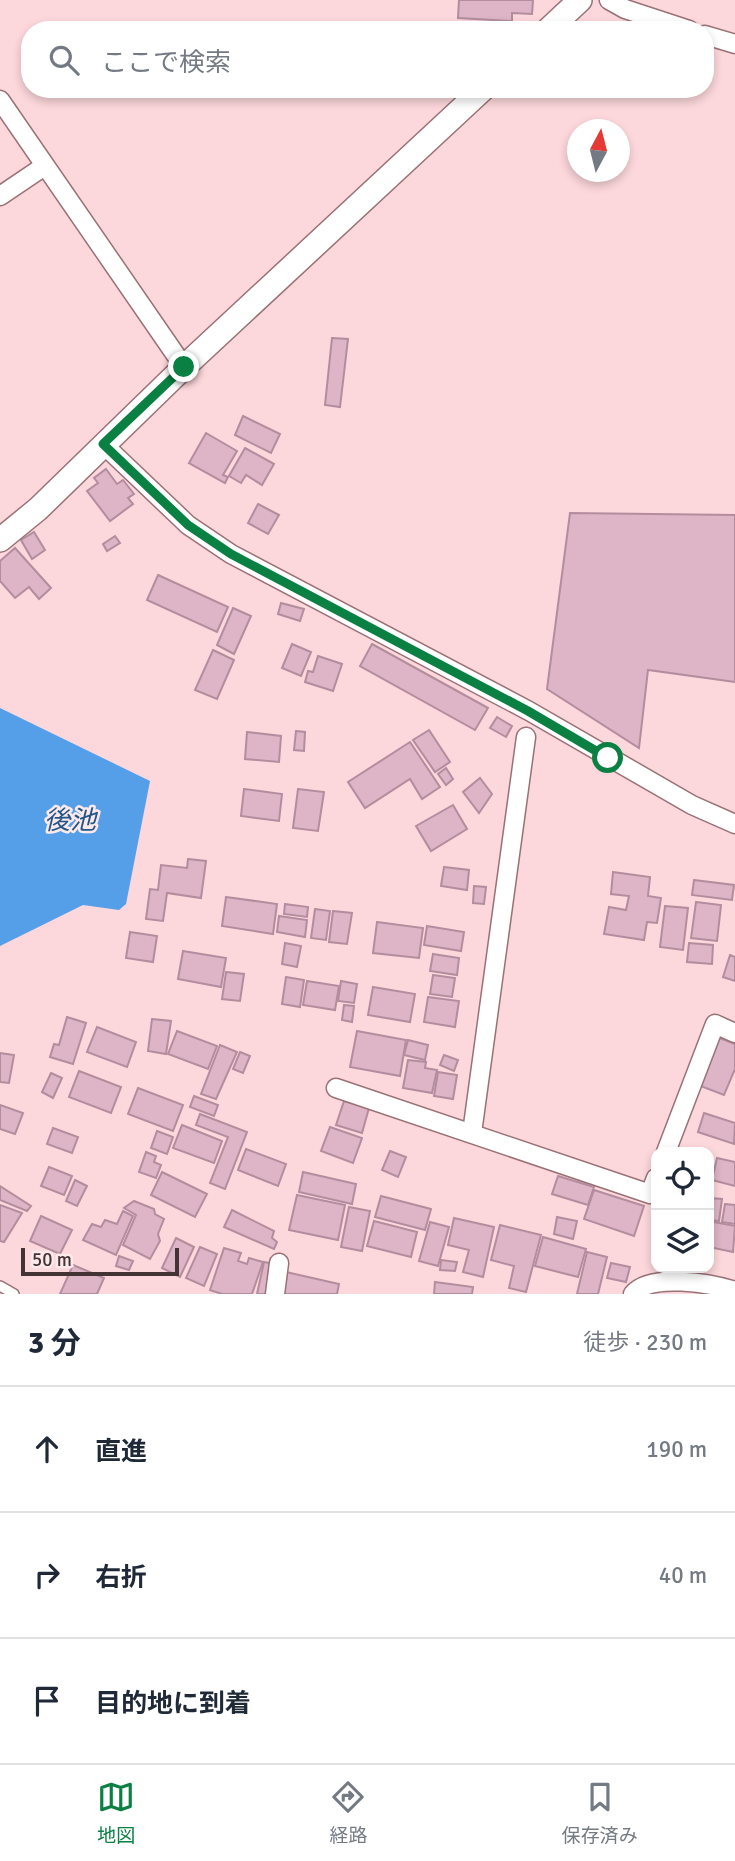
<!DOCTYPE html>
<html lang="ja">
<meta charset="utf-8">
<style>
:root{--surface:#fff;--page:#f2f2f3;--text:#1f2937;--muted:#747a83;--line:#e0e1e3;--accent:#0b8043}
body{margin:0;font-family:Signika,"Noto Sans JP",sans-serif;background:var(--page);color:var(--text)}
.controls{position:absolute;right:21px;bottom:21px;display:grid;overflow:hidden;border-radius:14px;box-shadow:0 4px 10px #0003}
.controls button{width:63px;height:63px;display:grid;place-items:center;padding:0;border:0;border-bottom:2px solid var(--line);background:var(--surface);color:var(--text);font:35px sans-serif}
.compass{position:absolute;left:567px;top:119px;width:63px;height:63px;border-radius:50%;background:var(--surface);box-shadow:0 4px 10px #0003;rotate:7deg}
.scale{position:absolute;left:21px;bottom:18px;width:158px;box-sizing:border-box;padding-left:7px;border:4px solid #443335;border-top:0;font-size:19px;line-height:24px;white-space:nowrap;color:#443335;-webkit-text-stroke:5px #fce9eb;paint-order:stroke}
.stop{position:absolute;width:21px;height:21px;margin:-16px;border:5px solid #0b8043;border-radius:50%;background:#fff}
.stop.end{background:#0b8043;border-color:#fff;box-shadow:0 2px 7px #0008}
.list{margin:0;padding:0;list-style:none}
h2{display:flex;justify-content:space-between;align-items:center;height:91px;margin:0;padding:0 28px;font-size:30px}
h2 small{font-size:23px;font-weight:400;color:var(--muted)}
.list li{display:grid;grid-template-columns:46px 1fr auto;gap:21px;align-items:center;box-sizing:border-box;height:126px;padding:0 28px;border-top:2px solid var(--line)}
.list b{display:block;font-size:26px;white-space:nowrap}
.list em{font-size:23px;font-style:normal;color:var(--muted)}
.icon{flex:none;width:38px;height:38px;fill:none;stroke:currentColor;stroke-width:2;stroke-linecap:round;stroke-linejoin:round}
.map{position:relative;flex:none;width:735px;height:1294px;overflow:hidden}
.search{position:absolute;background:var(--surface);box-shadow:0 4px 10px #0003;left:21px;right:21px;top:21px;height:77px;display:flex;align-items:center;gap:18px;box-sizing:border-box;padding:0 24px;border-radius:28px;color:var(--muted);font-size:26px}
.sheet{height:469px;background:var(--surface)}
nav{display:flex;justify-content:space-around;align-items:center;box-sizing:border-box;height:98px;border-top:2px solid var(--line);background:var(--surface);font-size:19px;color:var(--muted)}
nav a{display:grid;justify-items:center;gap:4px}
nav .on{color:var(--accent)}
.map>svg:first-child{display:block}
.water{fill:#559fe8}
.building{fill:#ddb5c6;stroke:#b38d9e;stroke-width:2}
.lines{fill:none;stroke-linecap:round;stroke-linejoin:round}
.service-casing{stroke:#997176;stroke-width:12}
.minor-casing{stroke:#997176;stroke-width:21}
.tertiary-casing{stroke:#997176;stroke-width:26}
.service{stroke:#fff;stroke-width:9}
.minor{stroke:#fff;stroke-width:18}
.tertiary{stroke:#fff;stroke-width:23}
.route{stroke:#0b8043;stroke-width:9}
.labels{text-anchor:middle;dominant-baseline:central;stroke-width:5;stroke-linejoin:round;paint-order:stroke}
.water-label{font-size:26px;font-style:italic;fill:#235586;stroke:#fce9eb}
</style>
<div class="map">
<svg width="735" height="1294" viewBox="0 0 735 1294">
<rect width="100%" height="100%" fill="#fcd7db"/>
<path class="water" d="M0 708 150 781 126 904 119 910 83 905 0 946Z"/>
<g class="building">
<path d="M459 0H533L532 14 512 13V21L458 18Z"/>
<path d="M332 338 348 339 340 407 325 405Z"/>
<path d="M243 416 280 434 271 453 235 435Z"/>
<path d="M206 433 237 451 223 475 228 477 225 483 189 463Z"/>
<path d="M245 448 274 464 262 485 246 475 241 483 229 476Z"/>
<path d="M106 469 117 484 123 480 134 494 128 498 133 504 110 521 87 491 98 483 94 478Z"/>
<path d="M258 504 279 515 268 534 248 523Z"/>
<path d="M570 513 735 515V682L648 670 639 748 547 689Z"/>
<path d="M34 532 45 550 32 559 21 540Z"/>
<path d="M115 536 120 543 107 551 103 544Z"/>
<path d="M15 548 51 588 39 599 29 587 15 598 0 581V561Z"/>
<path d="M158 575 228 607 217 632 147 600Z"/>
<path d="M281 603 304 609 300 621 278 614Z"/>
<path d="M233 608 251 616 234 654 217 645Z"/>
<path d="M292 644 311 652 301 676 282 668Z"/>
<path d="M372 644 488 708 475 730 360 666Z"/>
<path d="M213 650 234 660 217 699 195 690Z"/>
<path d="M318 656 342 664 333 691 305 682 308 671 313 672Z"/>
<path d="M497 717 512 726 506 737 490 728Z"/>
<path d="M429 730 450 762 435 772 413 740Z"/>
<path d="M296 731 305 732 304 751 294 750Z"/>
<path d="M247 732 281 736 279 762 245 759Z"/>
<path d="M410 742 440 787 422 799 410 779 365 808 348 782Z"/>
<path d="M446 768 453 779 446 785 438 774Z"/>
<path d="M480 778 492 794 479 813 463 792Z"/>
<path d="M244 789 282 794 279 821 241 816Z"/>
<path d="M298 789 324 792 318 831 293 828Z"/>
<path d="M453 805 467 829 431 851 416 826Z"/>
<path d="M188 859 206 861 201 898 167 893 163 921 146 919 150 889 158 890 161 865 187 868Z"/>
<path d="M444 867 469 870 467 890 441 886Z"/>
<path d="M613 872 650 877 648 896 661 898 657 923 647 922 644 940 604 934 609 907 626 910 629 896 611 894Z"/>
<path d="M694 880 734 885 732 900 692 895Z"/>
<path d="M474 886 486 887 484 904 473 903Z"/>
<path d="M226 897 277 904 273 934 222 926Z"/>
<path d="M696 902 721 905 717 941 691 938Z"/>
<path d="M285 904 308 907 307 917 284 914Z"/>
<path d="M665 906 688 908 683 950 660 947Z"/>
<path d="M315 909 330 911 326 940 311 938Z"/>
<path d="M333 911 352 913 347 944 329 942Z"/>
<path d="M279 916 307 920 305 937 277 932Z"/>
<path d="M377 922 423 928 419 958 373 953Z"/>
<path d="M427 926 464 932 461 951 424 945Z"/>
<path d="M130 932 157 936 153 962 126 958Z"/>
<path d="M285 943 301 946 297 967 282 964Z"/>
<path d="M689 943 713 945 712 964 687 962Z"/>
<path d="M183 951 226 958 221 987 178 979Z"/>
<path d="M433 954 459 958 457 975 430 971Z"/>
<path d="M730 955 735 957V981L723 977Z"/>
<path d="M226 972 244 974 240 1001 222 999Z"/>
<path d="M433 975 455 978 452 997 430 994Z"/>
<path d="M286 977 304 980 300 1007 282 1004Z"/>
<path d="M307 981 339 986 335 1010 303 1005Z"/>
<path d="M341 981 357 984 354 1003 338 1001Z"/>
<path d="M373 987 415 994 410 1022 368 1015Z"/>
<path d="M428 997 459 1001 455 1027 424 1022Z"/>
<path d="M344 1005 354 1006 352 1022 342 1020Z"/>
<path d="M67 1017 86 1023 73 1064 50 1057 54 1044 59 1045Z"/>
<path d="M152 1019 171 1021 166 1054 148 1051Z"/>
<path d="M97 1027 136 1042 127 1067 87 1052Z"/>
<path d="M177 1031 217 1046 208 1069 168 1054Z"/>
<path d="M357 1031 406 1040 400 1076 350 1067Z"/>
<path d="M717 1037 735 1044V1069L724 1095 698 1085Z"/>
<path d="M408 1040 428 1045 425 1060 404 1055Z"/>
<path d="M220 1045 237 1052 216 1099 201 1094Z"/>
<path d="M240 1052 250 1056 243 1073 233 1069Z"/>
<path d="M0 1053 14 1055 9 1083 0 1082Z"/>
<path d="M444 1055 458 1060 454 1071 440 1065Z"/>
<path d="M408 1060 426 1062 425 1068 437 1070 432 1093 403 1088Z"/>
<path d="M79 1071 121 1087 111 1113 69 1097Z"/>
<path d="M438 1072 457 1075 453 1099 434 1096Z"/>
<path d="M51 1073 62 1078 53 1098 42 1092Z"/>
<path d="M138 1088 183 1105 173 1131 128 1114Z"/>
<path d="M194 1096 218 1105 214 1116 190 1107Z"/>
<path d="M344 1101 369 1108 362 1133 336 1125Z"/>
<path d="M0 1105 23 1113 15 1134 0 1129Z"/>
<path d="M704 1113 735 1123 734 1144 698 1132Z"/>
<path d="M200 1114 247 1132 225 1189 210 1183 228 1137 196 1125Z"/>
<path d="M182 1125 222 1141 214 1163 173 1148Z"/>
<path d="M330 1127 362 1138 353 1163 321 1151Z"/>
<path d="M53 1128 78 1137 72 1153 47 1144Z"/>
<path d="M157 1131 173 1137 167 1154 151 1148Z"/>
<path d="M246 1149 286 1164 278 1186 238 1170Z"/>
<path d="M390 1151 406 1157 398 1177 382 1170Z"/>
<path d="M146 1152 156 1156 154 1162 161 1165 156 1178 139 1172Z"/>
<path d="M717 1158 735 1162V1186L712 1180Z"/>
<path d="M49 1167 72 1176 64 1195 41 1186Z"/>
<path d="M162 1172 207 1194 195 1217 151 1195Z"/>
<path d="M303 1172 356 1184 352 1204 299 1192Z"/>
<path d="M558 1176 594 1187 588 1205 552 1194Z"/>
<path d="M75 1180 87 1186 77 1206 66 1201Z"/>
<path d="M0 1186 31 1206 27 1211 0 1200Z"/>
<path d="M594 1190 644 1206 634 1236 584 1219Z"/>
<path d="M297 1195 345 1205 338 1240 289 1230Z"/>
<path d="M381 1196 431 1209 425 1230 375 1217Z"/>
<path d="M709 1198 722 1199 719 1221 709 1220Z"/>
<path d="M134 1201 154 1209 155 1214 164 1219 158 1234 160 1241 150 1259 123 1245 136 1215 124 1208Z"/>
<path d="M725 1204 735 1205V1224L722 1222Z"/>
<path d="M0 1205 22 1213 4 1242 0 1241Z"/>
<path d="M349 1207 370 1211 362 1251 341 1247Z"/>
<path d="M232 1210 274 1231 272 1238 277 1242 274 1249 224 1227Z"/>
<path d="M123 1211 133 1216 116 1255 83 1240 92 1224 101 1227 105 1220 117 1224Z"/>
<path d="M41 1216 72 1230 60 1254 30 1241Z"/>
<path d="M557 1217 577 1221 573 1239 554 1234Z"/>
<path d="M454 1218 494 1227 483 1277 463 1272 469 1250 448 1245Z"/>
<path d="M374 1221 417 1232 411 1257 367 1246Z"/>
<path d="M709 1221 735 1226 733 1252 709 1247Z"/>
<path d="M430 1222 449 1227 438 1266 419 1261Z"/>
<path d="M500 1225 541 1235 526 1292 509 1288 514 1266 491 1260Z"/>
<path d="M543 1237 586 1249 578 1277 535 1266Z"/>
<path d="M176 1238 194 1247 180 1277 162 1268Z"/>
<path d="M200 1247 217 1254 204 1286 186 1278Z"/>
<path d="M224 1248 241 1253 238 1261 247 1264 249 1258 263 1262 252 1294H222L210 1290Z"/>
<path d="M587 1252 607 1257 598 1294H577Z"/>
<path d="M119 1256 133 1261 129 1270 116 1266Z"/>
<path d="M441 1260 457 1262 455 1271 440 1270Z"/>
<path d="M264 1262 276 1264 271 1294H257Z"/>
<path d="M611 1263 630 1267 626 1282 607 1278Z"/>
<path d="M73 1265 104 1278 97 1294H60Z"/>
<path d="M286 1272 339 1284 337 1294H281Z"/>
<path d="M435 1282 473 1287 472 1294H434Z"/>
</g>
<g class="lines">
<g class="service-casing">
<path id="service" d="M0 1286 14 1294"/>
</g>
<g class="minor-casing">
<g id="minor">
<path d="M609 0 625 9 689 30"/>
<path d="M705 35 735 44"/>
<path d="M0 100 184 367"/>
<path d="M0 196 43 167"/>
<path d="M103 444 188 525 231 554 529 711 692 805 735 824"/>
<path d="M336 1088 650 1194 656 1178"/>
<path d="M472 1133 526 737"/>
<path d="M666 1152 715 1024 735 1033"/>
<path d="M275 1294 279 1263"/>
<path d="M633 1294C650 1273 711 1283 735 1291"/>
</g>
</g>
<g class="tertiary-casing">
<g id="tertiary">
<path d="M548 30 580 0"/>
<path d="M0 540 38 509 184 367 483 89"/>
</g>
</g>
<use href="#service" class="service"/>
<use href="#minor" class="minor"/>
<use href="#tertiary" class="tertiary"/>
</g>
<g class="lines">
<path class="route" d="M184 367 103 444 188 525 231 554 528 711 608 758"/>
</g>
<g class="labels">
<g class="water-label">
<text x="70" y="821">後池</text>
</g>
</g>
</svg>
<div class="controls">
<button><svg class="icon" aria-label="locate" viewBox="0 0 24 24"><circle cx="12" cy="12" r="6"/><path d="M12 2v4M12 18v4M2 12h4M18 12h4"/></svg></button>
<button><svg class="icon" aria-label="layers" viewBox="0 0 24 24"><path d="M12 4l9 5-9 5-9-5zM3 14l9 5 9-5"/></svg></button>
</div>
<svg class="compass" viewBox="-18 -18 36 36"><path d="M0-13l5 13h-10z" fill="#e53935"/><path d="M0 13l5-13h-10z" fill="#747a83"/></svg>
<div class="scale">50 m</div>
<div class="stop" style="left:608px;top:758px"></div>
<div class="stop end" style="left:184px;top:367px"></div>
<div class="search"><svg class="icon" aria-label="search" viewBox="0 0 24 24"><circle cx="10" cy="10" r="6"/><path d="M15 15l6 6"/></svg>ここで検索</div>
</div>
<section class="sheet">
<h2>3 分<small>徒歩 · 230 m</small></h2>
<ul class="list">
<li><svg class="icon" aria-label="ahead" viewBox="0 0 24 24"><path d="M12 20V5M6 11l6-6 6 6"/></svg><div><b>直進</b></div><em>190 m</em></li>
<li><svg class="icon" aria-label="right" viewBox="0 0 24 24"><path d="M7 20v-9h11M14 6l5 5-5 5"/></svg><div><b>右折</b></div><em>40 m</em></li>
<li><svg class="icon" aria-label="arrive" viewBox="0 0 24 24"><path d="M6 21V4h12l-3 4 3 4H6"/></svg><div><b>目的地に到着</b></div></li>
</ul>
</section>
<nav>
<a class="on"><svg class="icon" aria-label="map" viewBox="0 0 24 24"><path d="M3 6l6-2 6 2 6-2v14l-6 2-6-2-6 2zM9 4v14M15 6v14"/></svg>地図</a>
<a><svg class="icon" aria-label="directions" viewBox="0 0 24 24"><path d="M12 3l9 9-9 9-9-9zM9 14v-3h6M13 9l2 2-2 2"/></svg>経路</a>
<a><svg class="icon" aria-label="saved" viewBox="0 0 24 24"><path d="M7 4h10v16l-5-4-5 4z"/></svg>保存済み</a>
</nav>
